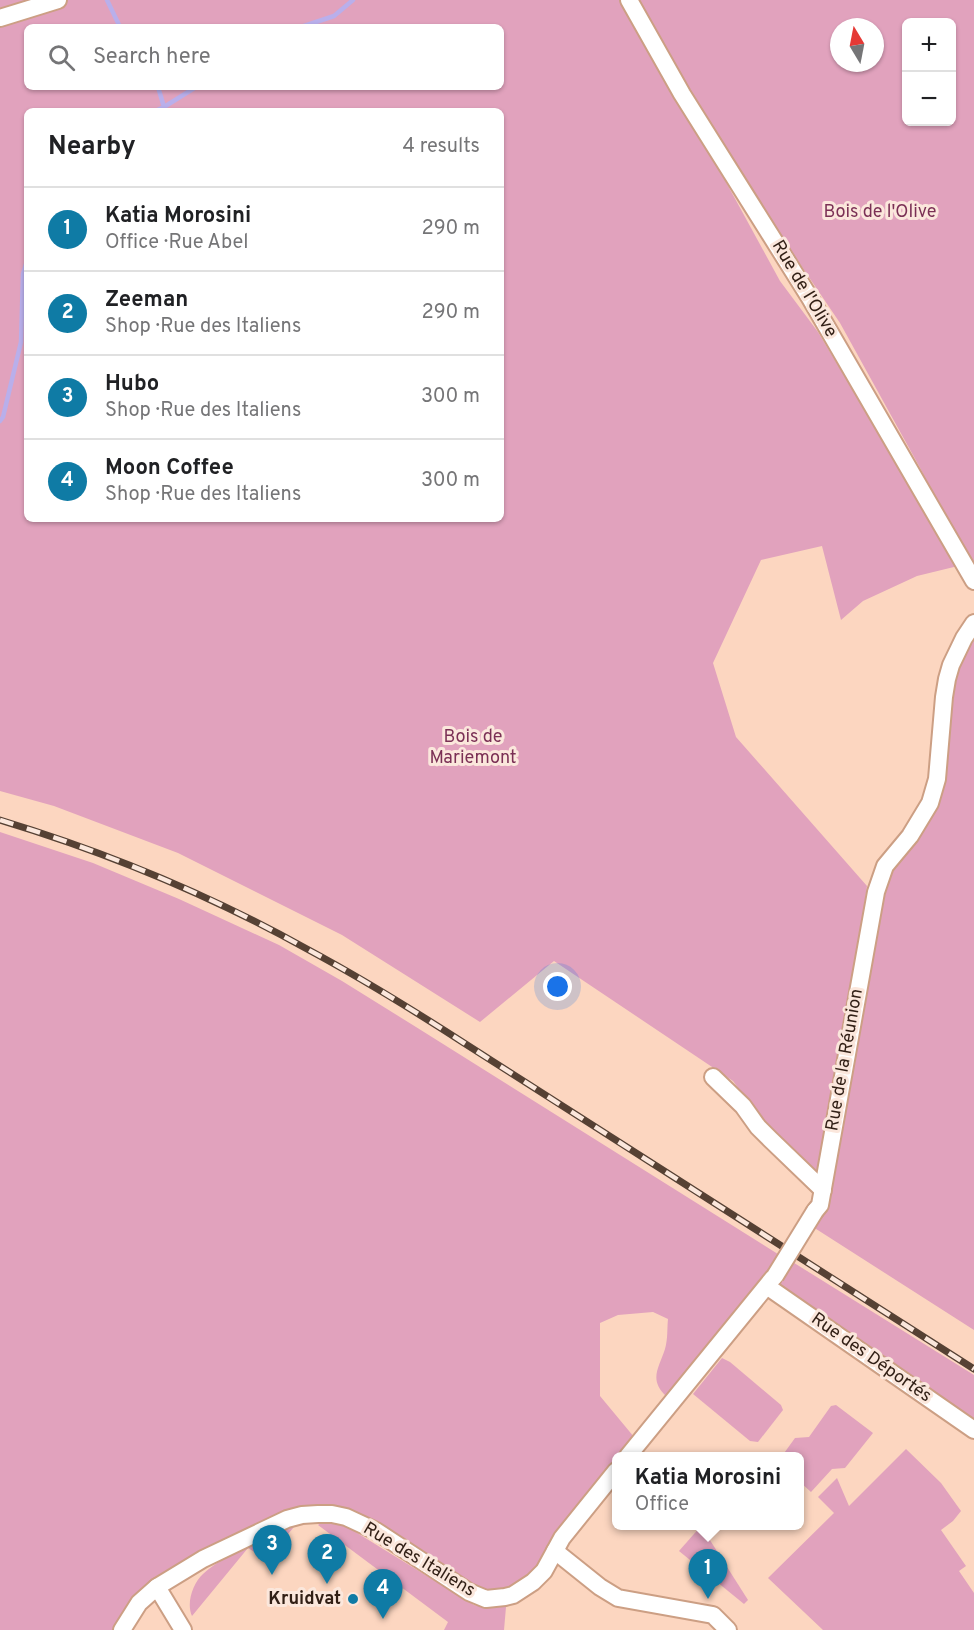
<!DOCTYPE html>
<meta charset="utf-8">
<style>
:root{--surface:#fff;--page:#f2f2f2;--text:#202124;--muted:#757577;--line:#e0e0e0;--accent:#0f7ba5}
body{margin:0;font-family:Overpass,sans-serif;background:var(--page);color:var(--text)}
.controls{position:absolute;right:18px;top:18px;display:grid;overflow:hidden;border-radius:9px;box-shadow:0 2px 4px #0004}
.controls button{width:54px;height:54px;display:grid;place-items:center;padding:0;border:0;border-bottom:2px solid var(--line);background:var(--surface);color:var(--text);font:30px sans-serif}
.compass{position:absolute;left:830px;top:18px;width:54px;height:54px;border-radius:50%;background:var(--surface);box-shadow:0 2px 4px #0004;rotate:350deg}
.you{position:absolute;left:558px;top:987px;width:21px;height:21px;margin:-15px;border:4px solid #fff;border-radius:50%;background:#1a73e8;box-shadow:0 0 0 9px #1a73e833}
.badge{display:grid;place-items:center;width:39px;height:39px;border-radius:50%;background:var(--accent);color:#fff;font-size:20px;font-weight:700}
.pin{position:absolute;translate:-50% -50px;filter:drop-shadow(0 2px 3px #0008)}
.pin::after{content:'';position:absolute;top:32px;width:21px;height:18px;background:inherit;clip-path:polygon(0 0,100% 0,50% 100%)}
.popup{position:absolute;left:612px;top:1452px;width:192px;height:78px;box-sizing:border-box;display:grid;place-content:center;border-radius:9px;background:var(--surface);filter:drop-shadow(0 2px 4px #0005);font-size:20px;white-space:nowrap;color:var(--muted)}
.popup b{font-size:22px;color:var(--text)}
.popup::after{content:'';position:absolute;left:50%;top:100%;margin-left:-12px;border:12px solid transparent;border-top-color:var(--surface)}
.list{margin:0;padding:0;list-style:none}
h2{display:flex;justify-content:space-between;align-items:center;height:78px;margin:0;padding:0 24px;font-size:26px}
h2 small{font-size:20px;font-weight:400;color:var(--muted)}
.list li{display:grid;grid-template-columns:39px 1fr auto;gap:18px;align-items:center;box-sizing:border-box;height:84px;padding:0 24px;border-top:2px solid var(--line)}
.list b{display:block;font-size:22px;white-space:nowrap}
.list p{margin:0;font-size:20px;white-space:nowrap;color:var(--muted)}
.list em{font-size:20px;font-style:normal;color:var(--muted)}
.icon{flex:none;width:33px;height:33px;fill:none;stroke:currentColor;stroke-width:2;stroke-linecap:round;stroke-linejoin:round}
.map{position:relative;flex:none;width:974px;height:1630px;overflow:hidden}
.search{position:absolute;background:var(--surface);box-shadow:0 2px 4px #0004;left:24px;top:24px;width:480px;height:66px;display:flex;align-items:center;gap:15px;box-sizing:border-box;padding:0 21px;border-radius:9px;color:var(--muted);font-size:22px}
.panel{position:absolute;background:var(--surface);box-shadow:0 2px 4px #0004;left:24px;top:108px;width:480px;height:414px;border-radius:9px}
.map>svg:first-child{display:block}
.green{fill:#e1a2bd;fill-rule:evenodd}
.lines{fill:none;stroke-linecap:round;stroke-linejoin:round}
.stream{stroke:#b9afeb;stroke-width:4.5}
.minor-casing{stroke:#cc9f84;stroke-width:20}
.minor{stroke:#fff;stroke-width:16}
.rail-casing{stroke:#564134;stroke-width:7}
.rail{stroke:#fbe7dc;stroke-width:4.5;stroke-dasharray:14;stroke-linecap:butt}
.minor-bridge-casing{stroke:#cc9f84;stroke-width:20;stroke-linecap:butt}
.minor-bridge{stroke:#fff;stroke-width:16}
.poi-dot{fill:#0f7ba5;stroke:#fbe7dc;stroke-width:2}
.labels{text-anchor:middle;dominant-baseline:central;stroke-width:6;stroke-linejoin:round;paint-order:stroke}
.park-label{font-size:18px;fill:#7b3055;stroke:#fbe7dc}
.street-label{font-size:18px;fill:#311f15;stroke:#fbe7dc}
.poi-label{font-size:18px;font-weight:bold;fill:#311f15;stroke:#fbe7dc;text-anchor:end}
</style>
<div class="map">
<svg width="974" height="1630" viewBox="0 0 974 1630">
<rect width="100%" height="100%" fill="#fcd6c0"/>
<g class="green">
<path d="M0 0H620L673 85 780 281 818 332 958 566 917 576 863 601 841 620 822 546 761 560 713 663 736 737 867 886 852 990 817 1171 808 1168 761 1119 733 1081 554 961 480 1022 342 935 178 853 54 806 0 791ZM27 27H501V87H27ZM27 111H501V519H27Z"/>
<path d="M634 0H974V574L971 565 919 466 840 323 741 177ZM906 22H952V122H906ZM839 27H875V63H839Z"/>
<path d="M974 636V1330L813 1227 881 884 930 809 943 733 960 662Z"/>
<path d="M0 832 93 863 179 899 279 945 342 981 416 1027 781 1256 667 1397C648 1380 659 1368 665 1349 668 1339 667 1328 668 1319L653 1312 618 1315 600 1323V1396L639 1443 628 1456H616V1471L544 1571 486 1599 376 1531 318 1514 157 1587 122 1630H0Z"/>
<path d="M791 1261 974 1375V1420L775 1285Z"/>
<path d="M722 1358 730 1362 781 1405 783 1410 758 1442 750 1441 693 1394Z"/>
<path d="M836 1405 873 1433 845 1468 832 1469 811 1492 800 1482V1456H782L795 1438 809 1437 831 1406Z"/>
<path d="M906 1449 941 1483 961 1511 953 1521 941 1530 966 1566 959 1571 974 1593V1630H823L768 1578 834 1513 818 1497 837 1478 849 1506Z"/>
<path d="M323 1521 341 1523 474 1605 484 1607H506L504 1630H444L448 1622 318 1525Z"/>
<path d="M701 1526 748 1600 744 1604 679 1551Z"/>
<path d="M294 1527 282 1541 275 1535 259 1555 248 1548 192 1616C186 1603 193 1583 203 1574 220 1557 271 1533 294 1527Z"/>
</g>
<g class="lines">
<g class="stream">
<path d="M107 0 120 27"/>
<path d="M301 27 334 16 353 0"/>
<path d="M158 87 164 107"/>
<path d="M155 111 164 107 196 87"/>
<path d="M0 421 3 417 21 342 23 274 27 261"/>
</g>
<g class="minor-casing">
<g id="minor">
<path d="M629 0 682 94 810 298 974 581"/>
<path d="M0 18 58 0"/>
<path d="M713 1077 743 1106 758 1127 770 1139 823 1190"/>
<path d="M815 1211 820 1205 876 892 885 866 910 836 930 803 937 779 944 697 947 679 951 665 964 638 974 623"/>
<path d="M768 1287 974 1430"/>
<path d="M628 1456 773 1278"/>
<path d="M555 1551 600 1587 618 1598 713 1615 728 1630"/>
<path d="M157 1587 183 1630"/>
<path d="M122 1630 139 1603 157 1587 203 1559 287 1519 302 1515 318 1514H332L346 1517 376 1531 469 1592 486 1599 505 1597 513 1595 533 1582 544 1571 562 1538 616 1471"/>
</g>
</g>
<use href="#minor" class="minor"/>
<g class="rail-casing">
<path id="rail" d="M0 820C106 852 210 895 307 949 361 978 413 1010 464 1043L974 1369"/>
</g>
<use href="#rail" class="rail"/>
<g class="minor-bridge-casing">
<path id="minor-bridge" d="M775 1276 815 1211"/>
</g>
<use href="#minor-bridge" class="minor-bridge"/>
</g>
<circle class="poi-dot" cx="353" cy="1599" r="6"/>
<g class="labels">
<g class="park-label">
<text x="880" y="212">Bois de l'Olive</text>
<text x="473" y="737">Bois de<tspan x="473" dy="21">Mariemont</tspan></text>
</g>
<g class="street-label">
<text transform="translate(804 289) rotate(59)">Rue de l'Olive</text>
<text transform="translate(845 1060) rotate(-80)">Rue de la Réunion</text>
<text transform="translate(871 1358) rotate(35)">Rue des Déportés</text>
<text transform="translate(419 1560) rotate(31)">Rue des Italiens</text>
</g>
<g class="poi-label">
<text x="341" y="1599">Kruidvat</text>
</g>
</g>
</svg>
<div class="controls">
<button>+</button>
<button>−</button>
</div>
<svg class="compass" viewBox="-18 -18 36 36"><path d="M0-13l5 13h-10z" fill="#e53935"/><path d="M0 13l5-13h-10z" fill="#757577"/></svg>
<div class="you"></div>
<div class="pin badge" style="left:708px;top:1599px">1</div>
<div class="popup"><b>Katia Morosini</b>Office</div>
<div class="pin badge" style="left:327px;top:1584px">2</div>
<div class="pin badge" style="left:272px;top:1575px">3</div>
<div class="pin badge" style="left:383px;top:1619px">4</div>
<div class="search"><svg class="icon" aria-label="search" viewBox="0 0 24 24"><circle cx="10" cy="10" r="6"/><path d="M15 15l6 6"/></svg>Search here</div>
<section class="panel">
<h2>Nearby<small>4 results</small></h2>
<ul class="list">
<li><span class="badge">1</span><div><b>Katia Morosini</b><p>Office · Rue Abel</p></div><em>290 m</em></li>
<li><span class="badge">2</span><div><b>Zeeman</b><p>Shop · Rue des Italiens</p></div><em>290 m</em></li>
<li><span class="badge">3</span><div><b>Hubo</b><p>Shop · Rue des Italiens</p></div><em>300 m</em></li>
<li><span class="badge">4</span><div><b>Moon Coffee</b><p>Shop · Rue des Italiens</p></div><em>300 m</em></li>
</ul>
</section>
</div>
